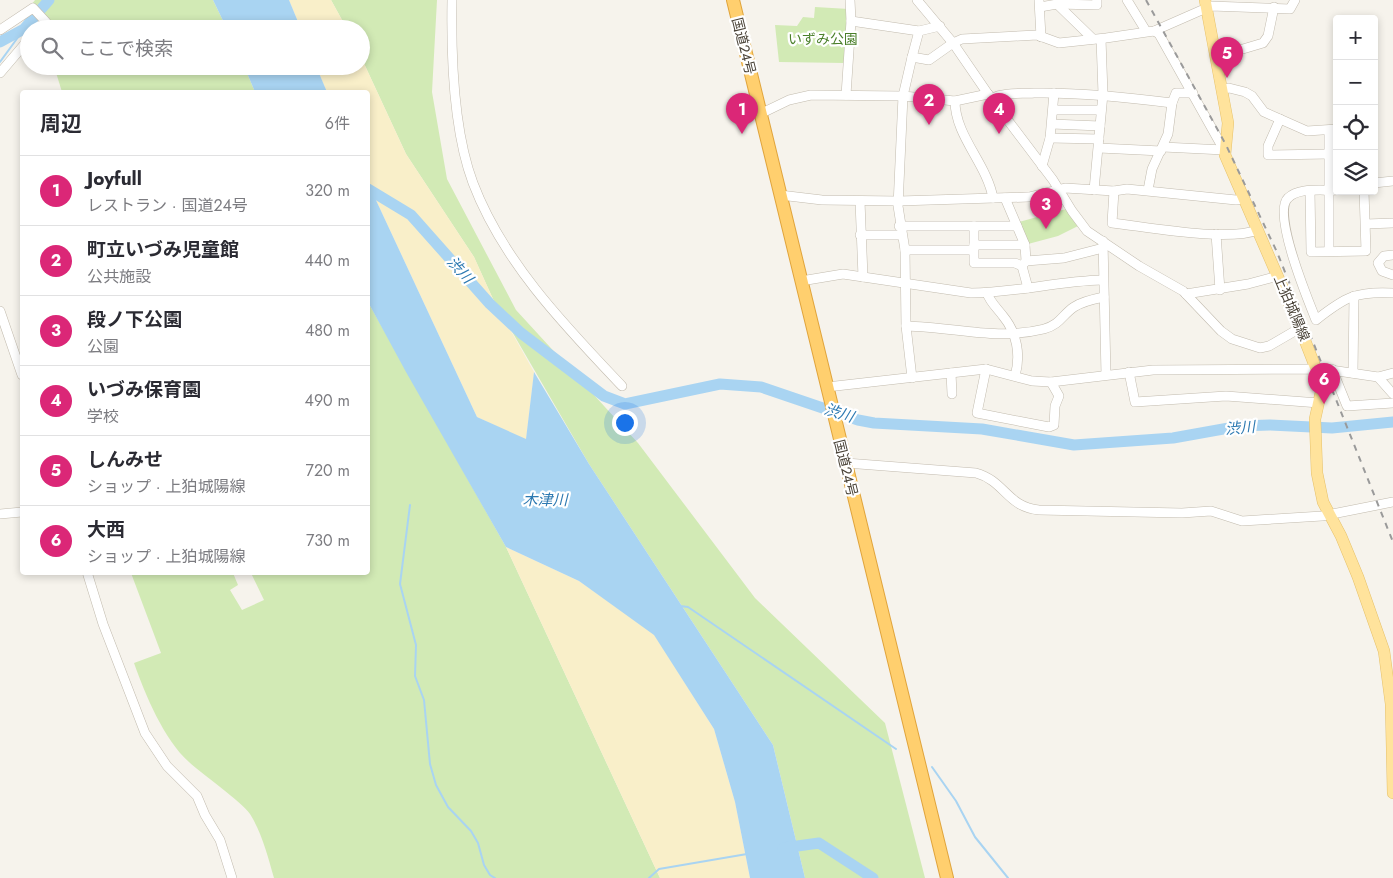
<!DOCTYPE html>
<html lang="ja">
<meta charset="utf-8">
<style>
:root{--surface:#fff;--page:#f2f2f3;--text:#2b2b33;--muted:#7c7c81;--line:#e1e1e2;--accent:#db2777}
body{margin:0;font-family:Jost,"Noto Sans JP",sans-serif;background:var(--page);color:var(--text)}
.controls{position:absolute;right:15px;top:15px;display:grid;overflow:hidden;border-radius:5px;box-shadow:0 2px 8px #0003}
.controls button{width:45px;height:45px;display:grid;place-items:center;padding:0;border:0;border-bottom:1px solid var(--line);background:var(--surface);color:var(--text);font:25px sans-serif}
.you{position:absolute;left:624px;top:422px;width:18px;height:18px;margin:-12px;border:4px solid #fff;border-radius:50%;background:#1a73e8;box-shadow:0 0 0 8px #1a73e833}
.badge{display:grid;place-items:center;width:32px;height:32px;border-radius:50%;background:var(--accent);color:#fff;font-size:16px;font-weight:700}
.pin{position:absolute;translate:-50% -41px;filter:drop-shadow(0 1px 2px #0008)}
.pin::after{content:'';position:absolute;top:26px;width:18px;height:15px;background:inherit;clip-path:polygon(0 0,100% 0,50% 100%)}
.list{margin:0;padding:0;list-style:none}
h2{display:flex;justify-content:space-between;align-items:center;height:65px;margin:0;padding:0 20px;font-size:21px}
h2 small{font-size:16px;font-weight:400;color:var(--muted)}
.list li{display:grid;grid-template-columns:32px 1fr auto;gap:15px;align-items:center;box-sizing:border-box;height:70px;padding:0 20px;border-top:1px solid var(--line)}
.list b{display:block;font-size:19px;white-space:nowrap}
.list p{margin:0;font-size:16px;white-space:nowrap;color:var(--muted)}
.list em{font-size:16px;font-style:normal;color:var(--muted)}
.icon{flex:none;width:28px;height:28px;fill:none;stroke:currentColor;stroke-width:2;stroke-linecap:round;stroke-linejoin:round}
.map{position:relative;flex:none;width:1393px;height:878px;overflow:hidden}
.search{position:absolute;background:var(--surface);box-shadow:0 2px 8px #0003;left:20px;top:20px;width:350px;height:55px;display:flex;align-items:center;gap:12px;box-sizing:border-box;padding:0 18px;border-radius:28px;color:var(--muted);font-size:19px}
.panel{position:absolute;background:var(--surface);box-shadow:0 2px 8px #0003;left:20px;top:90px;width:350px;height:485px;border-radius:5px}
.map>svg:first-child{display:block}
.green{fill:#d2eab5}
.sand{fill:#f9efc9}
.water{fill:#a9d4f2}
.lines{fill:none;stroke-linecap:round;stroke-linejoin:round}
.stream{stroke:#a9d4f2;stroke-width:2}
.river{stroke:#a9d4f2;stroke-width:11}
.minor-casing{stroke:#c2bbae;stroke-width:10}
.major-casing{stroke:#e6c16a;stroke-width:12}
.highway-casing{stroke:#e0a43c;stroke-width:14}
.minor{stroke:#fff;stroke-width:9}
.major{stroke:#ffe39c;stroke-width:11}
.highway{stroke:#ffcf6e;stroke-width:12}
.rail{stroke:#9a9a9a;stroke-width:2;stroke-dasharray:6 6;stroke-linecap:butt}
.labels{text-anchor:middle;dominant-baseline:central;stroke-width:4.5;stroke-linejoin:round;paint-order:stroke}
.park-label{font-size:14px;fill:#4a7f2a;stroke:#fff}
.street-label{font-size:14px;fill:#4b4439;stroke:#fff}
.water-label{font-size:15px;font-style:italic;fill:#2e7ab2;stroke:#fff}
</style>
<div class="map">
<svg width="1393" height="878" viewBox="0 0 1393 878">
<rect width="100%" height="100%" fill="#f6f3ec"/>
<g class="green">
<path d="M35 0H213L227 29H49L50 19 32 4Z"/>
<path d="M331 0H437L432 92 447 179 516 310 638 443 755 598 885 723 925 878H805L773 745 589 464 493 299 474 257 406 154 361 57V29H347Z"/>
<path d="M815 7 849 9 844 63 779 62 775 25 797 26 803 17 814 18Z"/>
<path d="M54 66H244L255 92H62Z"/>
<path d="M1066 209 1078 226 1058 236 1028 244 1019 222Z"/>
<path d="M368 302 506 547 660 878H274C268 857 262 833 250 814 242 802 202 774 189 762 164 740 145 694 134 663L161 653 131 573H233L238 585 230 590 242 610 264 600 251 573 368 572Z"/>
</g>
<g class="sand">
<path d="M289 0H331L347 29H301Z"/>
<path d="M361 57 406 154 474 257 493 299 534 372 526 440 477 417 368 183V92H327L316 66H361Z"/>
<path d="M506 547 579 581 654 634 714 729 735 802 750 878H660Z"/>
</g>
<g class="water">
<path d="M213 0H289L301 29H227Z"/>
<path d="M244 66H316L327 92H255Z"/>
<path d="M368 183 477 417 526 439 534 372 589 464 773 745 805 878H750L735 802 714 729 654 635 579 581 506 547 406 372 368 302Z"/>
</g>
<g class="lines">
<g class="stream">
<path d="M0 62 24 29"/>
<path d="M410 505 400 584 416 645 415 676 424 700 430 764 436 785 448 807 471 831 478 843 484 865 490 875 495 878"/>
<path d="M680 606 688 607 896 749"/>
<path d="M932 767 956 801 975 837 1008 878"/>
<path d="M649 878 659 869 747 854"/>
</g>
<g class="river">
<path d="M0 42 24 29 49 0"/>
<path d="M368 189 411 215 490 304 521 333 604 396 625 404 720 384 761 387 858 420 874 423 982 429 1074 445 1173 438 1240 426 1270 425 1332 428 1393 422"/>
<path d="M783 848 819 843 873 878"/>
</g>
<g class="minor-casing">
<g id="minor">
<path d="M452 0C451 56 453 130 473 183 503 262 565 326 622 386"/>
<path d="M917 0 953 43 988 94 1053 180 1072 211 1087 231 1139 266 1183 291 1221 331 1232 339 1260 348 1269 346 1300 328"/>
<path d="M1039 0 1041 37"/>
<path d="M1127 0 1146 31"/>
<path d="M1057 4 1093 39"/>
<path d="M1040 7 1057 4 1097 5V0"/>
<path d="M851 21 919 31 940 26"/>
<path d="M0 30 33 8 46 22 47 28 44 29"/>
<path d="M919 31 912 57 929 60 953 43 962 39 1037 35 1059 43 1106 38 1154 31 1211 6 1290 9 1295 0"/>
<path d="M1154 31 1159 34 1224 150"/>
<path d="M1216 57 1263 43 1268 36 1274 7"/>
<path d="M0 73 29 39"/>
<path d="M1222 89 1229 88 1245 92 1252 96 1264 112 1307 131 1337 129"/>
<path d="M846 95 851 21 850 0"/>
<path d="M992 98C1005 92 1020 94 1034 93 1081 92 1126 97 1172 103L1168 134 1152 169 1148 190"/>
<path d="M955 101C955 136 987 164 993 198"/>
<path d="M1172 103 1176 93H1193"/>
<path d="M1053 110H1101"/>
<path d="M760 114 789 100 811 95 903 96 955 101 988 94"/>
<path d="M1280 119 1268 146V155L1329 154"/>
<path d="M1052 124 1100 126"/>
<path d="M1329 131V251"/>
<path d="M1050 138 1099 139"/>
<path d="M1163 147 1224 150"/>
<path d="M1099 148 1161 151"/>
<path d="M1042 166 1050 138 1054 93"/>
<path d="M1374 183 1393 181"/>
<path d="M1094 190 1103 94 1101 39"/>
<path d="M1337 190C1322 191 1299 187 1288 198 1272 213 1308 300 1316 320 1345 297 1356 291 1393 293"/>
<path d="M1114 191 1112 223C1148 227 1226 242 1258 230"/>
<path d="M1310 191 1311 252 1366 251 1364 191"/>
<path d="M780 195 822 200 899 201 1029 197 1065 188 1114 191 1127 189 1236 200 1245 199"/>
<path d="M1005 198 1025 245 1026 261 1022 266 1028 288"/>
<path d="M860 201 863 277"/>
<path d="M1366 224 1393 223"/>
<path d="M899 226H974"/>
<path d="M1017 226H974V263H1015L1022 266"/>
<path d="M1216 234 1220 290"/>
<path d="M860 235H901"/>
<path d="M1103 241 1106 375"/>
<path d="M974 245H1025"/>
<path d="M905 250H973"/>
<path d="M1393 255 1384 256 1378 263 1382 271 1393 275"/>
<path d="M1026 261 1064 258 1103 248"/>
<path d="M801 281 843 274 971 293C1015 293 1058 281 1102 280"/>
<path d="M987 293C990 302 997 308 1003 316 1017 333 1021 355 1015 376"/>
<path d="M1186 294 1248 284 1278 276"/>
<path d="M0 311 22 375"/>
<path d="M906 326C956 327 995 341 1044 329 1061 324 1062 315 1074 307 1083 301 1094 299 1104 297"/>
<path d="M986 369 977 413 1049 427 1054 425 1055 406 1059 396 1051 382"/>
<path d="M1332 369 1347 406 1393 403"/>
<path d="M1129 372 1135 402 1226 396 1319 403"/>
<path d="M951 373 952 394"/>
<path d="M1353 373 1354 296"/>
<path d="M1378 377 1393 394"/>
<path d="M912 378 906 326 905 250 898 206 903 96 912 57"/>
<path d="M827 387 986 369 1032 381 1051 382 1153 370 1324 369 1378 377 1393 373"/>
<path d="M846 463 976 473C1005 481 1007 507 1039 510L1182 513 1211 511 1242 521 1322 516 1393 502"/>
<path d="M0 514 22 512"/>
<path d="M87 572 103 624 145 733 167 766 197 796 205 815 220 840 232 878"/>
</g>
</g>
<g class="major-casing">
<path id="major" d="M1205 0 1228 123 1225 155 1300 328 1320 379 1321 392 1315 419 1317 473 1323 502 1341 536 1358 577 1384 651 1391 704 1393 793"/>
</g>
<g class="highway-casing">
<path id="highway" d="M733 0 947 878"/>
</g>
<use href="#minor" class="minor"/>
<use href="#major" class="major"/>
<use href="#highway" class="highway"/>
<path class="rail" d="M1146 0 1226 145 1277 252 1393 542"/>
</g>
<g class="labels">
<g class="park-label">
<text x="823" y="39">いずみ公園</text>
</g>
<g class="street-label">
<text transform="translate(744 46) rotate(76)">国道24号</text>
<text transform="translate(1292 308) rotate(67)">上狛城陽線</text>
<text transform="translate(846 468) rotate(76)">国道24号</text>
</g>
<g class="water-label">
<text transform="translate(460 270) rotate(48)">渋川</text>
<text transform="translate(839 413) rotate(17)">渋川</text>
<text transform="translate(1240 428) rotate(-5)">渋川</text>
<text x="545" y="500">木津川</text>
</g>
</g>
</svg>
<div class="controls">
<button>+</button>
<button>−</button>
<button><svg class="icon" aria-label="locate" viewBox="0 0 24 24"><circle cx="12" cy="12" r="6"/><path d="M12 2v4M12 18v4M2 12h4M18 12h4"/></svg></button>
<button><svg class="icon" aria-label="layers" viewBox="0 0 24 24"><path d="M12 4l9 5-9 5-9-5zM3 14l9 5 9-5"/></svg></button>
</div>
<div class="you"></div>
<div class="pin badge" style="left:742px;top:134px">1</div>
<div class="pin badge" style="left:929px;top:125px">2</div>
<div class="pin badge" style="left:1046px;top:229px">3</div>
<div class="pin badge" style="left:999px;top:134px">4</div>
<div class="pin badge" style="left:1227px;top:78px">5</div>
<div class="pin badge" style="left:1324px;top:404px">6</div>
<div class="search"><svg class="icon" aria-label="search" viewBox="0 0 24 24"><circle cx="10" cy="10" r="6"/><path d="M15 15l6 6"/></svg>ここで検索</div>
<section class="panel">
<h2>周辺<small>6件</small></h2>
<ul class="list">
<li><span class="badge">1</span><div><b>Joyfull</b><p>レストラン · 国道24号</p></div><em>320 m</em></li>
<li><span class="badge">2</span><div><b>町立いづみ児童館</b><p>公共施設</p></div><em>440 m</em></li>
<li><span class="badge">3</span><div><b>段ノ下公園</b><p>公園</p></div><em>480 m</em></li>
<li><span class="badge">4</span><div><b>いづみ保育園</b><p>学校</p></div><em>490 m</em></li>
<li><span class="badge">5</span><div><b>しんみせ</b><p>ショップ · 上狛城陽線</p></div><em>720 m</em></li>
<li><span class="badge">6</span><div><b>大西</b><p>ショップ · 上狛城陽線</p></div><em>730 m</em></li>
</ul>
</section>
</div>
